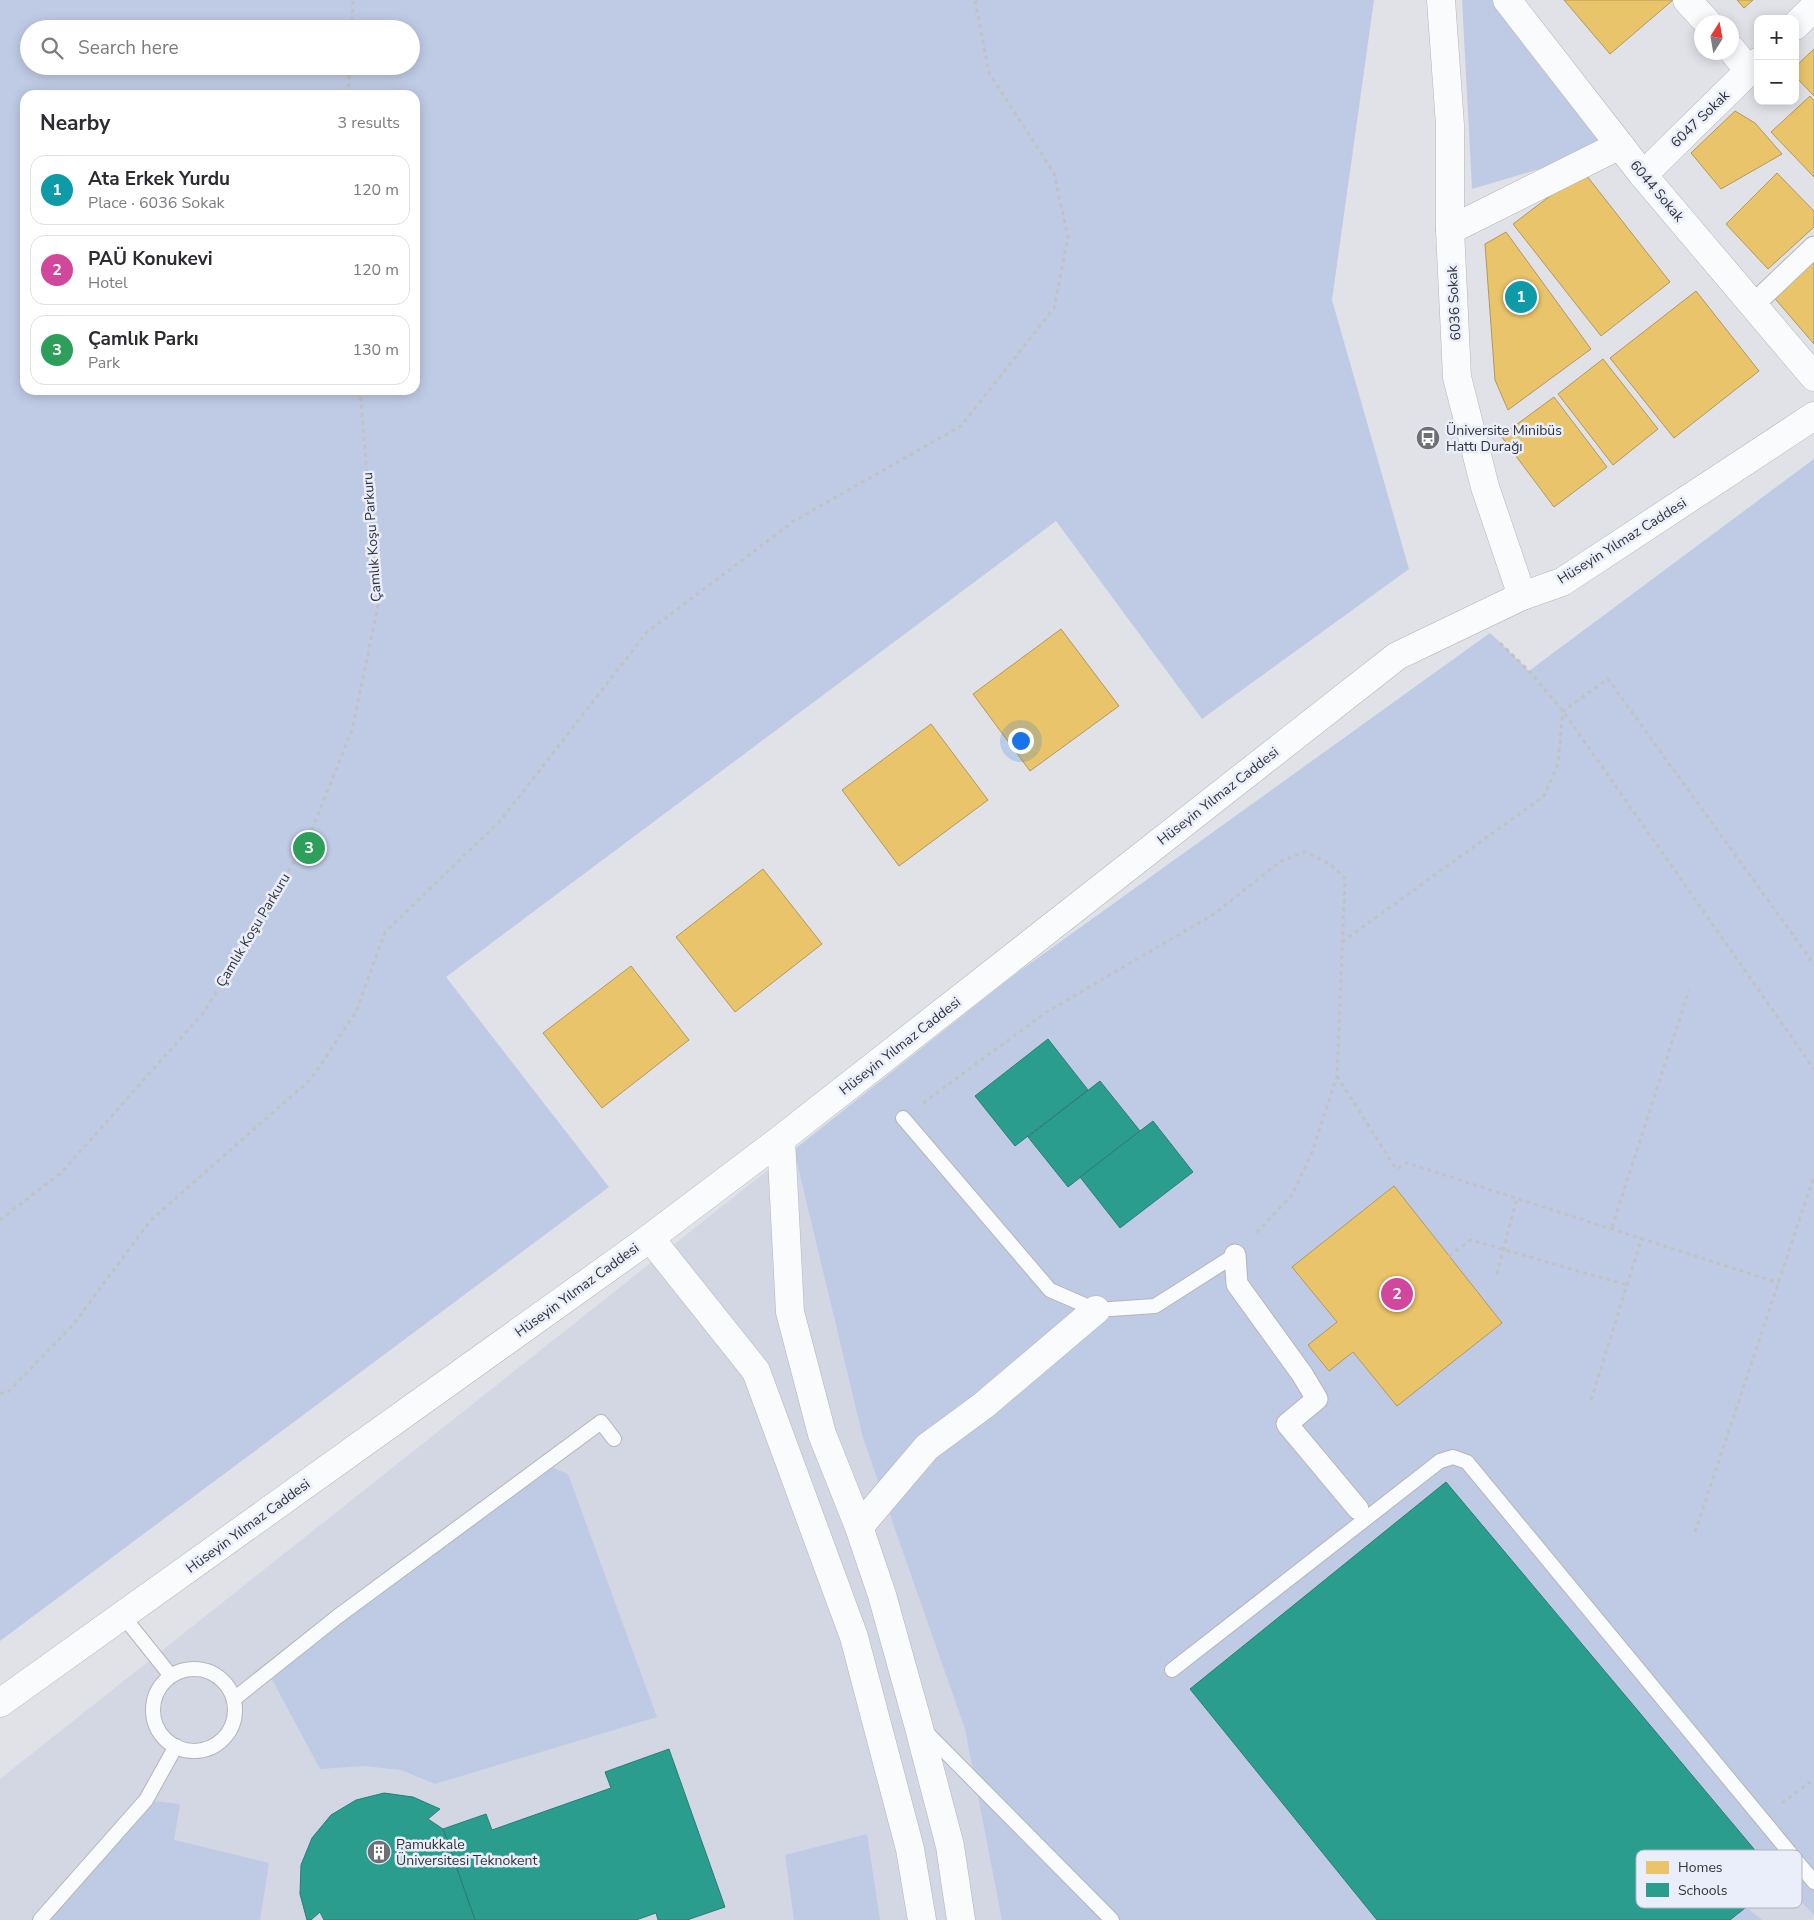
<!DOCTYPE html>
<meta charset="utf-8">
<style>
:root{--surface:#fff;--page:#f2f2f3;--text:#2b2b33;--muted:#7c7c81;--line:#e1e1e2;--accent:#6e7075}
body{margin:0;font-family:"Nunito Sans",sans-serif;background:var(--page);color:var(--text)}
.controls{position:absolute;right:15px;top:15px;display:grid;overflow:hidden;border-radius:10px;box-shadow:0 2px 12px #0003}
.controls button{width:45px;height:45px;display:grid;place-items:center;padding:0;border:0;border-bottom:1px solid var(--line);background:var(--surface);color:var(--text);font:25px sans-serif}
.compass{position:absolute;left:1694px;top:15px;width:45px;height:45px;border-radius:50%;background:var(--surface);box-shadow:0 2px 12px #0003;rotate:11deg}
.you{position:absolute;left:1020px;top:740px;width:18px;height:18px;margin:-12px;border:4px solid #fff;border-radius:50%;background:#1a73e8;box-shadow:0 0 0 8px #1a73e833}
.badge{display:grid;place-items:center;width:32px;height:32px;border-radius:50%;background:var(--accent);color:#fff;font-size:16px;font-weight:700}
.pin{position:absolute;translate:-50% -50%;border:2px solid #fff;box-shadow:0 1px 5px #0006}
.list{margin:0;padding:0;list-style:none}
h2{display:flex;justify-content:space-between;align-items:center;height:65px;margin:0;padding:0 20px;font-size:21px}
h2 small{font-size:16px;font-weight:400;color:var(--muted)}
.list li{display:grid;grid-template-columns:32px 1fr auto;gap:15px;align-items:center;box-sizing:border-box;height:70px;margin:0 10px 10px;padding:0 10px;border:1px solid var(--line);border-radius:15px}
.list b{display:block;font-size:19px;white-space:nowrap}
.list p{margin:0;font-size:16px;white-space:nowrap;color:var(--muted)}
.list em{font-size:16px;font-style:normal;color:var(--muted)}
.icon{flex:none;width:28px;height:28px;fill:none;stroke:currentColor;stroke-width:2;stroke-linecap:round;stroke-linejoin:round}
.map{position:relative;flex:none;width:1814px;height:1920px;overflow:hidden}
.search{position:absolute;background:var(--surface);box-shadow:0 2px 12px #0003;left:20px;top:20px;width:400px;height:55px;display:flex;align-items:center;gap:12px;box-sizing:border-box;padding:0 18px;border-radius:28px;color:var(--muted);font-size:19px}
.panel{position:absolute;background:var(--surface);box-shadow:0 2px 12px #0003;left:20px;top:90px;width:400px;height:305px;border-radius:15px}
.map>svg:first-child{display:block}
.built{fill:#d2d7e3}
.green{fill:#bfcbe5;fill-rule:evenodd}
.homes{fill:#e9c46a;stroke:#b2985b}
.schools{fill:#2a9d8f;stroke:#2c7d75}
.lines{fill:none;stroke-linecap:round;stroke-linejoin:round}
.service-casing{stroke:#b3b5ba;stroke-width:16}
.pedestrian-casing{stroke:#b3b5ba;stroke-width:23}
.minor-casing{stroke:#b3b5ba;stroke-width:29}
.tertiary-casing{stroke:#b3b5ba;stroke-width:29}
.path{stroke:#c1c2c4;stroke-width:3;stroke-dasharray:4 4;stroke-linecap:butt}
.service{stroke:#fafbfc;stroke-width:14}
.pedestrian{stroke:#fafbfc;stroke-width:21}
.minor{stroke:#fafbfc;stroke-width:28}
.tertiary{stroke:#fafbfc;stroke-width:28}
.labels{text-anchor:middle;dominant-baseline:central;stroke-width:5;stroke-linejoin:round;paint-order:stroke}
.street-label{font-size:14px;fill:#313337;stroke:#e9eefa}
.poi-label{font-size:14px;fill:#313337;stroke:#e9eefa;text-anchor:start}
.key{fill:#e9eefa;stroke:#b2b6c0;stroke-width:1}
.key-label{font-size:14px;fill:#313337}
</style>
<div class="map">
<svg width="1814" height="1920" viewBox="0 0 1814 1920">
<rect width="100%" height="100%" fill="#e0e2e8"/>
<path class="built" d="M1814 459V1920H0V1779L1010 978 1490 633 1529 671Z"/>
<g class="green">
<path d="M0 0H1374L1332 300 1409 569 1202 719 1056 521 446 977 609 1187 0 1641ZM29 29H411V66H29ZM25 95H415V390H25Z"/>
<path d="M1462 0H1492L1620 145 1472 189Z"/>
<path d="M1814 459V1915L1780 1880 1446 1483 1190 1689 1377 1920H1002L965 1729 863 1438 794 1150 1010 978 1490 633 1529 671Z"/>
<path d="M544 1464 568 1474 657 1717 435 1784 401 1770 363 1766 320 1769 268 1672Z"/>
<path d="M146 1800 180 1804 174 1840 269 1863 260 1920H40Z"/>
<path d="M867 1834 880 1920H794L785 1855Z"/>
<path d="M1746 1907 1762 1920H1730Z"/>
</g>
<g class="homes">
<path d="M1564 0H1673L1610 54Z"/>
<path d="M1737 0H1753L1744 8Z"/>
<path d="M1814 49V96L1795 76V67Z"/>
<path d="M1810 96 1814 101V177L1771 132Z"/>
<path d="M1735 111 1755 123 1782 154 1721 189 1691 153Z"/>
<path d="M1583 171 1670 282 1601 336 1513 224Z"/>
<path d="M1777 173 1814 211V227L1768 269 1726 224Z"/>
<path d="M1506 232 1591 349 1508 410 1495 380 1485 244Z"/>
<path d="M1814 257V344L1771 294Z"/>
<path d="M1696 291 1759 371 1674 438 1610 358Z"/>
<path d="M1603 359 1658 429 1613 465 1558 394Z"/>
<path d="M1554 397 1607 467 1554 507 1501 436Z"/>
<path d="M1061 629 1119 706 1030 771 973 694Z"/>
<path d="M931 724 988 800 899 866 842 790Z"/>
<path d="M763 869 822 944 735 1012 676 937Z"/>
<path d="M631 966 689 1040 602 1108 543 1033Z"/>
<path d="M1394 1186 1502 1323 1397 1406 1353 1352 1329 1371 1308 1345 1337 1322 1292 1267Z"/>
</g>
<g class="schools">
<path d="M1048 1039 1088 1090 1015 1146 975 1096Z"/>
<path d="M1100 1081 1140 1131 1068 1187 1028 1137Z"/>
<path d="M1153 1121 1193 1172 1120 1228 1080 1177Z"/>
<path d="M1446 1482 1780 1880 1730 1920H1377L1190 1689Z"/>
<path d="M669 1749 725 1907 687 1920H658L656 1913 636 1920H475L443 1829 486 1814 492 1830 611 1788 605 1772Z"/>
<path d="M384 1793 413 1797 440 1809 428 1819 443 1829 475 1920H324L320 1912 311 1920H307L300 1894 301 1865 312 1838 331 1815 356 1800Z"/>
</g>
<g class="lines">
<g class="service-casing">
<g id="service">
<path d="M903 1118 1050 1290 1096 1310 1155 1306 1235 1255"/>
<path d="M123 1616 171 1676"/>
<circle cx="194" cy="1710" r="41"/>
<path d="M1172 1670 1440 1461 1453 1457 1467 1462 1814 1882"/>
<path d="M234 1699 337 1617 601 1422 614 1439"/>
<path d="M924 1730 1112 1920"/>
<path d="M40 1920 146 1800 176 1746"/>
</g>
</g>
<g class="pedestrian-casing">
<g id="pedestrian">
<path d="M1753 305 1814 247"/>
<path d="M1235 1255 1237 1284 1302 1374 1317 1399 1287 1424 1358 1509"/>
</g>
</g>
<g class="minor-casing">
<g id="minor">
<path d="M1507 0 1643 175 1814 377"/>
<path d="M1687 0 1707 22"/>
<path d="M1795 26 1814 7"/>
<path d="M1732 50 1749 71"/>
<path d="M1643 175 1758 62"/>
<path d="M1450 230 1620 145"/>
<path d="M781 1139 790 1312 822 1434 859 1527 882 1595 918 1724 950 1846 961 1920"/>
<path d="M650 1238 756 1371 854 1637 910 1849 922 1920"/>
<path d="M859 1527 927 1447 984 1405 1096 1310"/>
</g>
</g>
<g class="tertiary-casing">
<g id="tertiary">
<path d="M1441 0 1450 125V230L1457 377 1485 487 1522 596"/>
<path d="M0 1703 650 1238 781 1139 1397 656 1522 596 1562 582 1814 416"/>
</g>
</g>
<g class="path">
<path d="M352 29 353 0"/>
<path d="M348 95 350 66"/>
<path d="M1500 643 1529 671 1563 711 1814 1069"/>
<path d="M1342 942 1544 796 1558 764 1563 711 1608 679 1814 964"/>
<path d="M1337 1076 1396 1169 1407 1163 1779 1283"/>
<path d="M923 1103 1045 1013 1214 914 1281 861 1305 852 1330 864 1345 878 1337 1076 1312 1152 1292 1195 1255 1234"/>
<path d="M0 1220 62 1172 204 1012 308 839 352 730 378 606 360 390"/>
<path d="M1612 1227 1689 990"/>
<path d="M1449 1256 1471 1240 1627 1285"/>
<path d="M1497 1274 1517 1198"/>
<path d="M0 1394 9 1391 73 1325 150 1221 311 1079 356 1012 385 932 501 820 647 632 794 521 961 426 1054 308 1068 237 1054 173 989 73 975 0"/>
<path d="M1591 1400 1642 1237"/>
<path d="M1695 1532 1814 1176"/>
<path d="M1782 1803 1814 1779"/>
</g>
<use href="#service" class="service"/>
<use href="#pedestrian" class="pedestrian"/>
<use href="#minor" class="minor"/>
<use href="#tertiary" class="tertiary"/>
</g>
<defs>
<g id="bus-disc" transform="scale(1.25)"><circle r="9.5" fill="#6e7075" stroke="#e9eefa"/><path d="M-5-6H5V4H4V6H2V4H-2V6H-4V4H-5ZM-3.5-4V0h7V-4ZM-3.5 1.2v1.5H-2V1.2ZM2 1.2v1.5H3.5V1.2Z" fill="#fff"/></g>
<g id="building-disc" transform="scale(1.25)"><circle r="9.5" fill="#6e7075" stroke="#e9eefa"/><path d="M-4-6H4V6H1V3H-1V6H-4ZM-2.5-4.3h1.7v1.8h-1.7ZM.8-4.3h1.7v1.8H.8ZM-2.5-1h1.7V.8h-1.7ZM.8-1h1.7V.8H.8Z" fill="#fff"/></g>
</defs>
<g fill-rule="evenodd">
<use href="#bus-disc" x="1428" y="438"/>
<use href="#building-disc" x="379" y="1852"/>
</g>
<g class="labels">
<g class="street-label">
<text transform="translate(1700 119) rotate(-44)">6047 Sokak</text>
<text transform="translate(1657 191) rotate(50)">6044 Sokak</text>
<text transform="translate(1454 303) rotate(-93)">6036 Sokak</text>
<text transform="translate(372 537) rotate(-94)">Çamlık Koşu Parkuru</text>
<text transform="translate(1622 541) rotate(-32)">Hüseyin Yılmaz Caddesi</text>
<text transform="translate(1218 796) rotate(-38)">Hüseyin Yılmaz Caddesi</text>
<text transform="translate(253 930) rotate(-59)">Çamlık Koşu Parkuru</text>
<text transform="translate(900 1046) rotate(-38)">Hüseyin Yılmaz Caddesi</text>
<text transform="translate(577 1290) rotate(-36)">Hüseyin Yılmaz Caddesi</text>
<text transform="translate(248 1526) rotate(-36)">Hüseyin Yılmaz Caddesi</text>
</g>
<g class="poi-label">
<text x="1446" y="430">Üniversite Minibüs<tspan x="1446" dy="16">Hattı Durağı</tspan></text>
<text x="396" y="1844">Pamukkale<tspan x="396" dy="16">Üniversitesi Teknokent</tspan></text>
</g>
</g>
<rect x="1636" y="1850" width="166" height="58" rx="8" class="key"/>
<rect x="1646" y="1861" width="23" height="13" fill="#e9c46a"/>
<rect x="1646" y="1883" width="23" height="14" fill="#2a9d8f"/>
<g class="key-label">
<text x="1678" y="1872">Homes</text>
<text x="1678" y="1895">Schools</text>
</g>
</svg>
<div class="controls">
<button>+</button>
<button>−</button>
</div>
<svg class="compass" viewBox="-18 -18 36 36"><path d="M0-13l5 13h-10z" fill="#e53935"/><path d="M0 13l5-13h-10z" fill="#7c7c81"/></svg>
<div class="you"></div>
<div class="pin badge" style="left:1521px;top:297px;background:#0f9aa8">1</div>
<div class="pin badge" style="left:1397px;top:1294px;background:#d1479c">2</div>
<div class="pin badge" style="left:309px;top:848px;background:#2e9e5b">3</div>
<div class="search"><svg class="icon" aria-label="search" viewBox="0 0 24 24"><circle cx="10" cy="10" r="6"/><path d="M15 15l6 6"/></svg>Search here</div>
<section class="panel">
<h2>Nearby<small>3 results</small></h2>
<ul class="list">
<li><span class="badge" style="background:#0f9aa8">1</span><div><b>Ata Erkek Yurdu</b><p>Place · 6036 Sokak</p></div><em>120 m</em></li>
<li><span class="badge" style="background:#d1479c">2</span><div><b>PAÜ Konukevi</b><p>Hotel</p></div><em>120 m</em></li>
<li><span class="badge" style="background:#2e9e5b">3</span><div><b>Çamlık Parkı</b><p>Park</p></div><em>130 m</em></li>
</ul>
</section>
</div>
